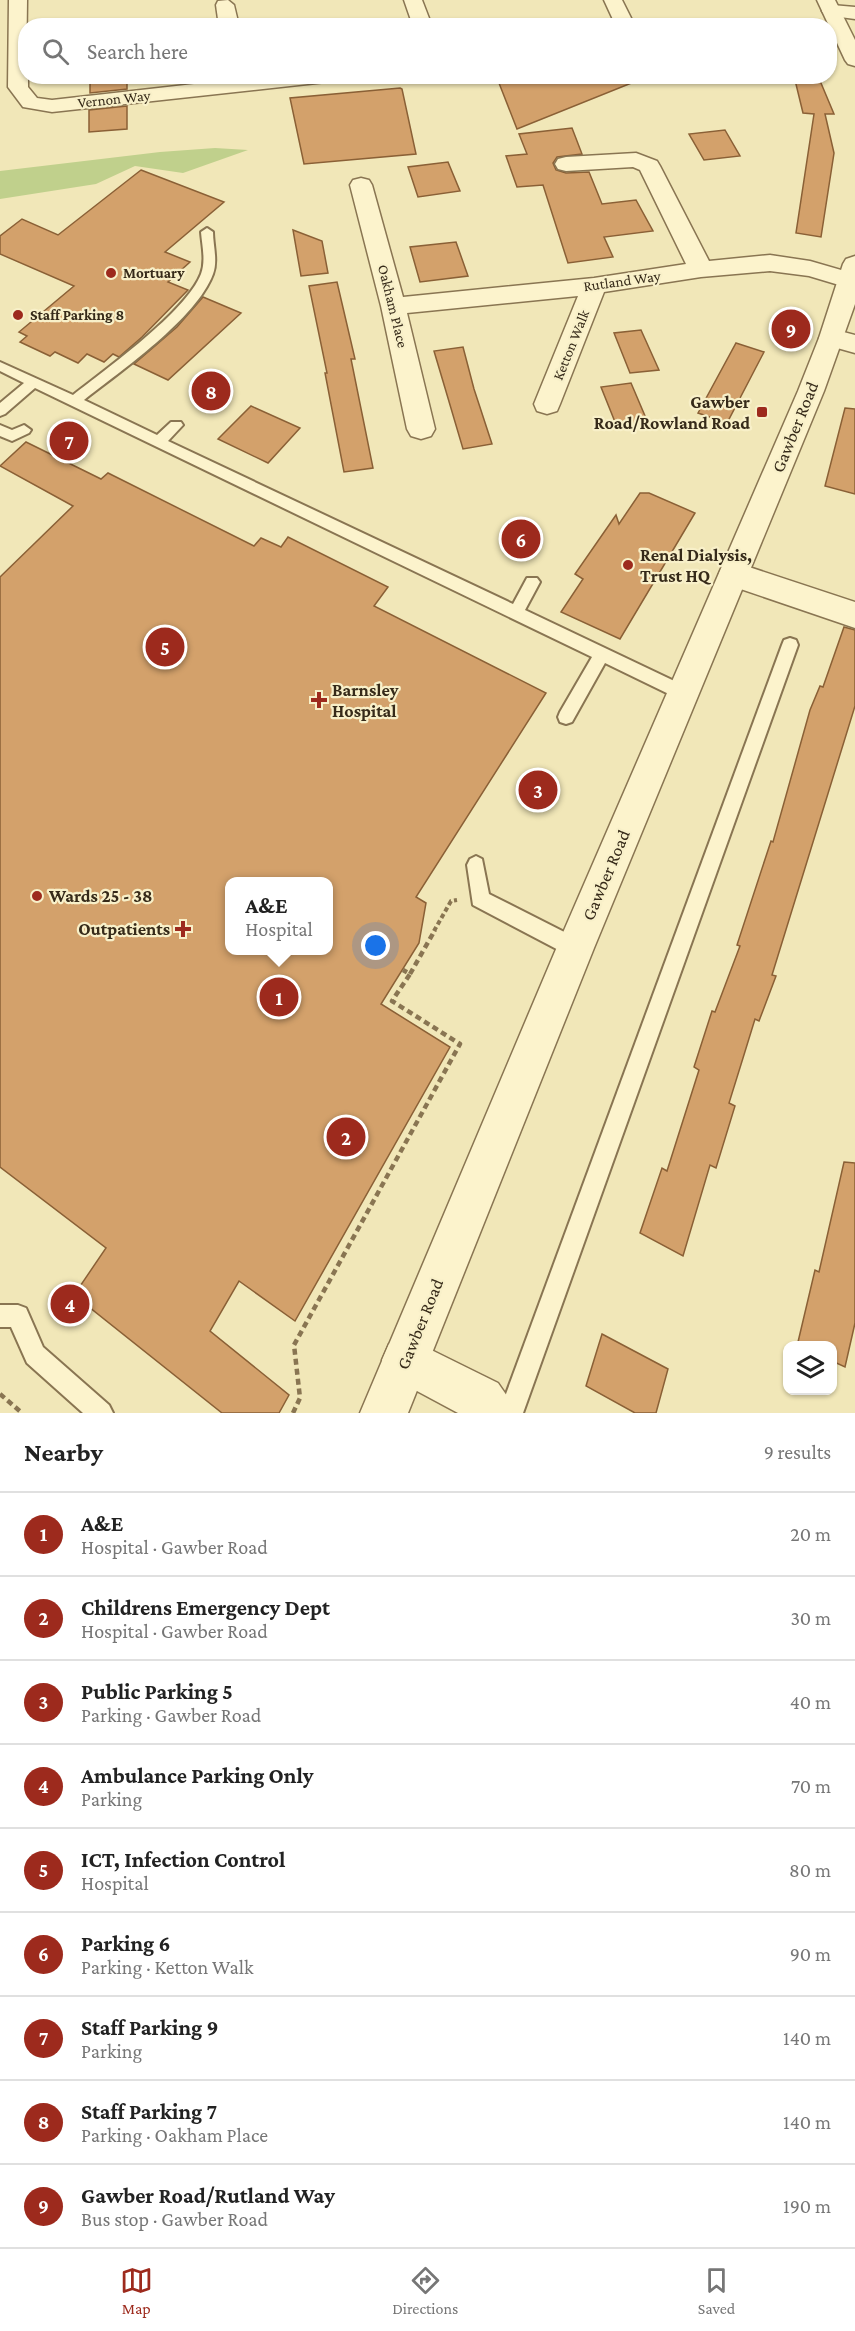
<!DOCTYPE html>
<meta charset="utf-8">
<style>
:root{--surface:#fff;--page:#f6f6f6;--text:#222;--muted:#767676;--line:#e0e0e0;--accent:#9d2a1d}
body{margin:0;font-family:"Crimson Pro",serif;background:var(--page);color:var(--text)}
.controls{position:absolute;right:18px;bottom:18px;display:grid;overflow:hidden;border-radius:12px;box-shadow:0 2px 4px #0004}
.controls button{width:54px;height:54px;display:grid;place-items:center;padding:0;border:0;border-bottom:2px solid var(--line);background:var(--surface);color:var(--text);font:30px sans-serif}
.you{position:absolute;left:376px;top:946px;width:21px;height:21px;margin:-15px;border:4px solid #fff;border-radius:50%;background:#1a73e8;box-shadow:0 0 0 9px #1a73e833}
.badge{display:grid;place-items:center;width:39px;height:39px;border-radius:50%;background:var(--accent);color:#fff;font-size:20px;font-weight:700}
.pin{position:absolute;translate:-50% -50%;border:3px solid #fff;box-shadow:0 2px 6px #0006}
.popup{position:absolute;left:225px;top:877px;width:108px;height:78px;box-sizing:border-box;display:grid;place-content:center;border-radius:12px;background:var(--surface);filter:drop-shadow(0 2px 4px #0005);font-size:20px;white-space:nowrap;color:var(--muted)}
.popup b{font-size:22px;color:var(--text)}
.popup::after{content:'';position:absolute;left:50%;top:100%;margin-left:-12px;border:12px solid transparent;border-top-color:var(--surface)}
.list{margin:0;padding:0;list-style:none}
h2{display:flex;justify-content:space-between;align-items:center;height:78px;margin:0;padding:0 24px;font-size:26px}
h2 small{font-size:20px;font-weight:400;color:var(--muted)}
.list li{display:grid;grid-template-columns:39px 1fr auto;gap:18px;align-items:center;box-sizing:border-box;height:84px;padding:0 24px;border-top:2px solid var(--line)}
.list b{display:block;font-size:22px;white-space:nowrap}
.list p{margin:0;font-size:20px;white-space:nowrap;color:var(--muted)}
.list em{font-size:20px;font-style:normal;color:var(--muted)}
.icon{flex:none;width:33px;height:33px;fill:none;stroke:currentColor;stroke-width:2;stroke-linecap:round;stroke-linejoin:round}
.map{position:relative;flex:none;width:855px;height:1413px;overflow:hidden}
.search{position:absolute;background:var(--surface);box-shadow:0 2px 4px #0004;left:18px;right:18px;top:18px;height:66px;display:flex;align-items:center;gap:15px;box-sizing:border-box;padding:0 21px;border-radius:24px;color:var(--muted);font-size:22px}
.sheet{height:834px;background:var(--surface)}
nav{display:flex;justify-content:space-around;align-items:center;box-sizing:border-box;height:84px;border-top:2px solid var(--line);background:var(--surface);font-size:16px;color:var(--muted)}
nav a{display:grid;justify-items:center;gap:3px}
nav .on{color:var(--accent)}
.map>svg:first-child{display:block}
.green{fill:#c0d08c}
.building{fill:#d3a16b;stroke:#8a6036;stroke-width:1.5;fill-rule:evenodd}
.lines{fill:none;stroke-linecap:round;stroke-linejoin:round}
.service-casing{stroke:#897552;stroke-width:4}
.minor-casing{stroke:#897552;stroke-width:3}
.tertiary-casing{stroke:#897552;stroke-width:3}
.path-far1{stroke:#897552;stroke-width:4;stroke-dasharray:4.5 3;stroke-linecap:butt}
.path{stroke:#897552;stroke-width:4.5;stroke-dasharray:6 4;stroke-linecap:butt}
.service{fill:#fcf3cc;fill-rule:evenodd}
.minor{fill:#fcf3cc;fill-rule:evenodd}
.tertiary{fill:#fcf3cc;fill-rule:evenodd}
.poi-dot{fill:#9d2a1d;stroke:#f8f0c9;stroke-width:2}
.labels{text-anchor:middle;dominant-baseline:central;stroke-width:4.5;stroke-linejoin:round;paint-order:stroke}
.far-street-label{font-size:15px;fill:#362a19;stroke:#f8f0c9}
.far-poi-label{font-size:15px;font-weight:bold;fill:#362a19;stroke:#f8f0c9;text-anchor:start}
.poi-label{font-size:18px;font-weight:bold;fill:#362a19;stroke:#f8f0c9;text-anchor:start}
.street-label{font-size:18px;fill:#362a19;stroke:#f8f0c9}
</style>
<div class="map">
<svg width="855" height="1413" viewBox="0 0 855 1413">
<rect width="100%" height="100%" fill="#f1e7b8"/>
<path class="green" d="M215 148 248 150 183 173 135 166 96 184 0 199V171L160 152Z"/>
<g class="building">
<path d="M90 76H127V89L90 93Z"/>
<path d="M516 76H644V78L517 129 497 78Z"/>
<path d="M794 76H818L834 114H825L834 153 821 237 796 233 814 114 803 113Z"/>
<path d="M400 88 402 89 416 154 304 164 290 98Z"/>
<path d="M127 106V129L89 132V110Z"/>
<path d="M572 128 582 154 557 157 553 163 556 170 566 173 589 172 602 204 636 200 653 231 604 237 613 257 568 263 543 185 517 187 506 156 527 154 519 134Z"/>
<path d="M725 130 740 156 704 160 689 134Z"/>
<path d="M448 162 460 191 418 197 408 167Z"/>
<path d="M141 170 224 202 165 252 190 262 168 282 188 290 142 337 119 357 113 354 104 362 87 354 78 363 55 352 50 356 20 342 27 336 19 332 74 286 0 254V236L22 219 58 235Z"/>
<path d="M293 230 322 241 328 273 301 276Z"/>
<path d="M456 242 468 276 420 282 410 247Z"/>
<path d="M337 282 355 359H351L373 468 344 472 325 373H327L309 286Z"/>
<path d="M203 297 241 313 168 380 134 364 177 327Z"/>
<path d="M641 330 659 370 630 373 614 333Z"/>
<path d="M736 343 764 352 727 423 698 413Z"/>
<path d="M463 347 474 389 492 444 463 449 445 388 434 351Z"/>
<path d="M631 383 648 423 617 427 601 387Z"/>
<path d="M251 406 300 428 268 463 218 439Z"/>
<path d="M845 408 855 409V494L825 486Z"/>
<path d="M26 442 101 479 108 473 254 546 261 538 281 547 288 537 388 587 374 606 546 693 416 897 426 903 419 943 381 1004 450 1047 295 1321 239 1281 210 1331 289 1395 279 1413H222L74 1295 106 1248 0 1167V577L73 506 0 466ZM230 882H328V951H230Z"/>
<path d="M640 493H649L695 513 620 639 561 612 583 579 575 574 616 515 619 524Z"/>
<path d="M844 627 855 630V706L772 975 776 976 759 1021 755 1019 743 1058 729 1103 735 1106 716 1168 710 1165 683 1256 640 1233 662 1168 667 1171 699 1070 694 1067 712 1011 715 1012 740 946 737 945 771 841 773 842 810 710 820 686 823 687Z"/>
<path d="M844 1162 855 1163V1323L845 1367 832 1361V1346H804L798 1342 815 1270 819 1272Z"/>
<path d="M602 1334 668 1369 656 1413H635L586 1386Z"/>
</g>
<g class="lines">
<g class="service-casing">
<g id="service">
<path d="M207 228 213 232C213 245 218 261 213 274 197 318 121 371 84 400L157 435 171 422H181L183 425 168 441 513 604 527 578H537L540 582 525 610 689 688 691 693 689 698 683 700 677 698 605 663 572 722 566 724 560 722 558 717 560 712 592 657 35 388 5 414 0 416V403L24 383 0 371V362L73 395C106 369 186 312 201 274 206 261 202 245 201 232Z"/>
<path d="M0 425 12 430 24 425 31 430 29 433 12 441 0 436Z"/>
<path d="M790 638 796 640 798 645 523 1413H499L782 645 784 640Z"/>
<path d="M476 856 482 859 489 894 582 941 584 948 582 955 575 957 568 955 473 905 467 865 470 859Z"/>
<path d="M0 1305H18L26 1308 43 1347 109 1405 113 1413H83L27 1363 11 1327H0Z"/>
</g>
</g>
<g class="minor-casing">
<g id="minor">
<path d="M9 0H27L26 76H28V87L37 98 52 100 265 76H336L333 80 326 82 52 112 23 107 8 87Z"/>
<path d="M228 0 234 5 239 26H219L216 5 218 1Z"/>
<path d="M404 0H422L432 26H413Z"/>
<path d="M604 0H622L635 26H616Z"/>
<path d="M832 5 855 7V19L825 15 822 11 825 7Z"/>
<path d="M636 153 657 161 660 166 709 261 770 255 810 261 855 274V286L849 288 809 276 770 271 701 277 604 292 560 404 557 411 547 414 537 411 534 404 578 296 407 313 435 429 431 436 421 439 411 436 407 429 381 306 350 185 353 180 361 178 369 180 372 185 403 297 594 278 686 264 640 170 633 167 566 171 558 169 555 164 558 159 566 157Z"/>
<path d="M832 329 855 335V353L823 344 819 338 823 332Z"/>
<path d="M734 562 855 602V628L723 583 719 574 723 565Z"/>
<path d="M405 1337 498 1383 507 1396 514 1413H458L389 1376 382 1360 389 1344Z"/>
</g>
</g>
<g class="tertiary-casing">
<g id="tertiary">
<path d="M817 0H835L855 40V66L848 64 845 60Z"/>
<path d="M855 256V304L824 391 594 948 408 1413H360L562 935 798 391 819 338 843 264 846 259Z"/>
</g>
</g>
<path class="path-far1" d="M434 931 451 901 457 900"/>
<g class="path">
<path d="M410 974 435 930"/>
<path d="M0 1394 22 1413"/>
<path d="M293 1413 300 1398 294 1345 460 1044 392 1001 410 974 403 970"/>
</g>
<use href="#service" class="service"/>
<use href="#minor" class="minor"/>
<use href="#tertiary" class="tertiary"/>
</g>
<g class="poi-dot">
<circle cx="111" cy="273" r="6"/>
<circle cx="18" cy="315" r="6"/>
<rect x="756" y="406" width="12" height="12" rx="3"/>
<circle cx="628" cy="565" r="6"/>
<path d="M316 691h6v6h6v6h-6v6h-6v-6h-6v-6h6z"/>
<circle cx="37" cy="896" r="6"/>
<path d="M180 920h6v6h6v6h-6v6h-6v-6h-6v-6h6z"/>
</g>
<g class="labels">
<g class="far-street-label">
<text transform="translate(114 99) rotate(-6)">Vernon Way</text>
<text transform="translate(622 281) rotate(-8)">Rutland Way</text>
<text transform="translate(393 306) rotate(76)">Oakham Place</text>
<text transform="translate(571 345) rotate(-68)">Ketton Walk</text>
</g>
<g class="far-poi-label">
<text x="123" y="273">Mortuary</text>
<text x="30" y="315">Staff Parking 8</text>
</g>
<g class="poi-label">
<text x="750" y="402" text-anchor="end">Gawber<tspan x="750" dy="21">Road/Rowland Road</tspan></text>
<text x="640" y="555">Renal Dialysis,<tspan x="640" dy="21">Trust HQ</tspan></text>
<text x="332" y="690">Barnsley<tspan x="332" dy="21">Hospital</tspan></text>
<text x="49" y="896">Wards 25 - 38</text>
<text x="170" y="929" text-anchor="end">Outpatients</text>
</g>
<g class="street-label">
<text transform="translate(795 427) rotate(-68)">Gawber Road</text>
<text transform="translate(606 875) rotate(-67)">Gawber Road</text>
<text transform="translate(420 1324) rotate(-68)">Gawber Road</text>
</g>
</g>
</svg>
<div class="controls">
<button><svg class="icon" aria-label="layers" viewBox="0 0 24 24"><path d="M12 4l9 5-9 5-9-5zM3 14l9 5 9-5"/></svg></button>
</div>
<div class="you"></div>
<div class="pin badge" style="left:279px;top:997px">1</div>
<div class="popup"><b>A&amp;E</b>Hospital</div>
<div class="pin badge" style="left:346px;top:1137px">2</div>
<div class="pin badge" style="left:538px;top:790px">3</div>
<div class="pin badge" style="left:70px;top:1304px">4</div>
<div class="pin badge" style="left:165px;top:647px">5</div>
<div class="pin badge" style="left:521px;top:539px">6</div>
<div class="pin badge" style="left:69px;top:441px">7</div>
<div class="pin badge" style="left:211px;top:391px">8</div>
<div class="pin badge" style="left:791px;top:329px">9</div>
<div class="search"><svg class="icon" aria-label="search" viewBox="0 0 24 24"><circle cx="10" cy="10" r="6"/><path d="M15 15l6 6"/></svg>Search here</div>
</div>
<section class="sheet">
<h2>Nearby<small>9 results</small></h2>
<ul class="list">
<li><span class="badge">1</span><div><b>A&amp;E</b><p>Hospital · Gawber Road</p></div><em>20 m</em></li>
<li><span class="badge">2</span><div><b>Childrens Emergency Dept</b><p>Hospital · Gawber Road</p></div><em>30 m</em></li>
<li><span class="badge">3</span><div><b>Public Parking 5</b><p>Parking · Gawber Road</p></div><em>40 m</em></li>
<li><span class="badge">4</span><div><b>Ambulance Parking Only</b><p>Parking</p></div><em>70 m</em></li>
<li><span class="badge">5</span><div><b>ICT, Infection Control</b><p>Hospital</p></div><em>80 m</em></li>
<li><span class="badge">6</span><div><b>Parking 6</b><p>Parking · Ketton Walk</p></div><em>90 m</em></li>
<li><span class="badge">7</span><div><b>Staff Parking 9</b><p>Parking</p></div><em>140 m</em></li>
<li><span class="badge">8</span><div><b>Staff Parking 7</b><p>Parking · Oakham Place</p></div><em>140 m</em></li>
<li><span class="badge">9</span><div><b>Gawber Road/Rutland Way</b><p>Bus stop · Gawber Road</p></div><em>190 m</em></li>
</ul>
</section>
<nav>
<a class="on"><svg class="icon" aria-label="map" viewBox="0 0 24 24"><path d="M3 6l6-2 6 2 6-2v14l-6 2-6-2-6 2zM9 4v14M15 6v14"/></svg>Map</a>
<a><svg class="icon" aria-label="directions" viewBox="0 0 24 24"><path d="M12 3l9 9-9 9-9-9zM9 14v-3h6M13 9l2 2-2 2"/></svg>Directions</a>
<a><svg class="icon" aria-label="saved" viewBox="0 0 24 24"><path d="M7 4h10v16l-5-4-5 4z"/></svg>Saved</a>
</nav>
